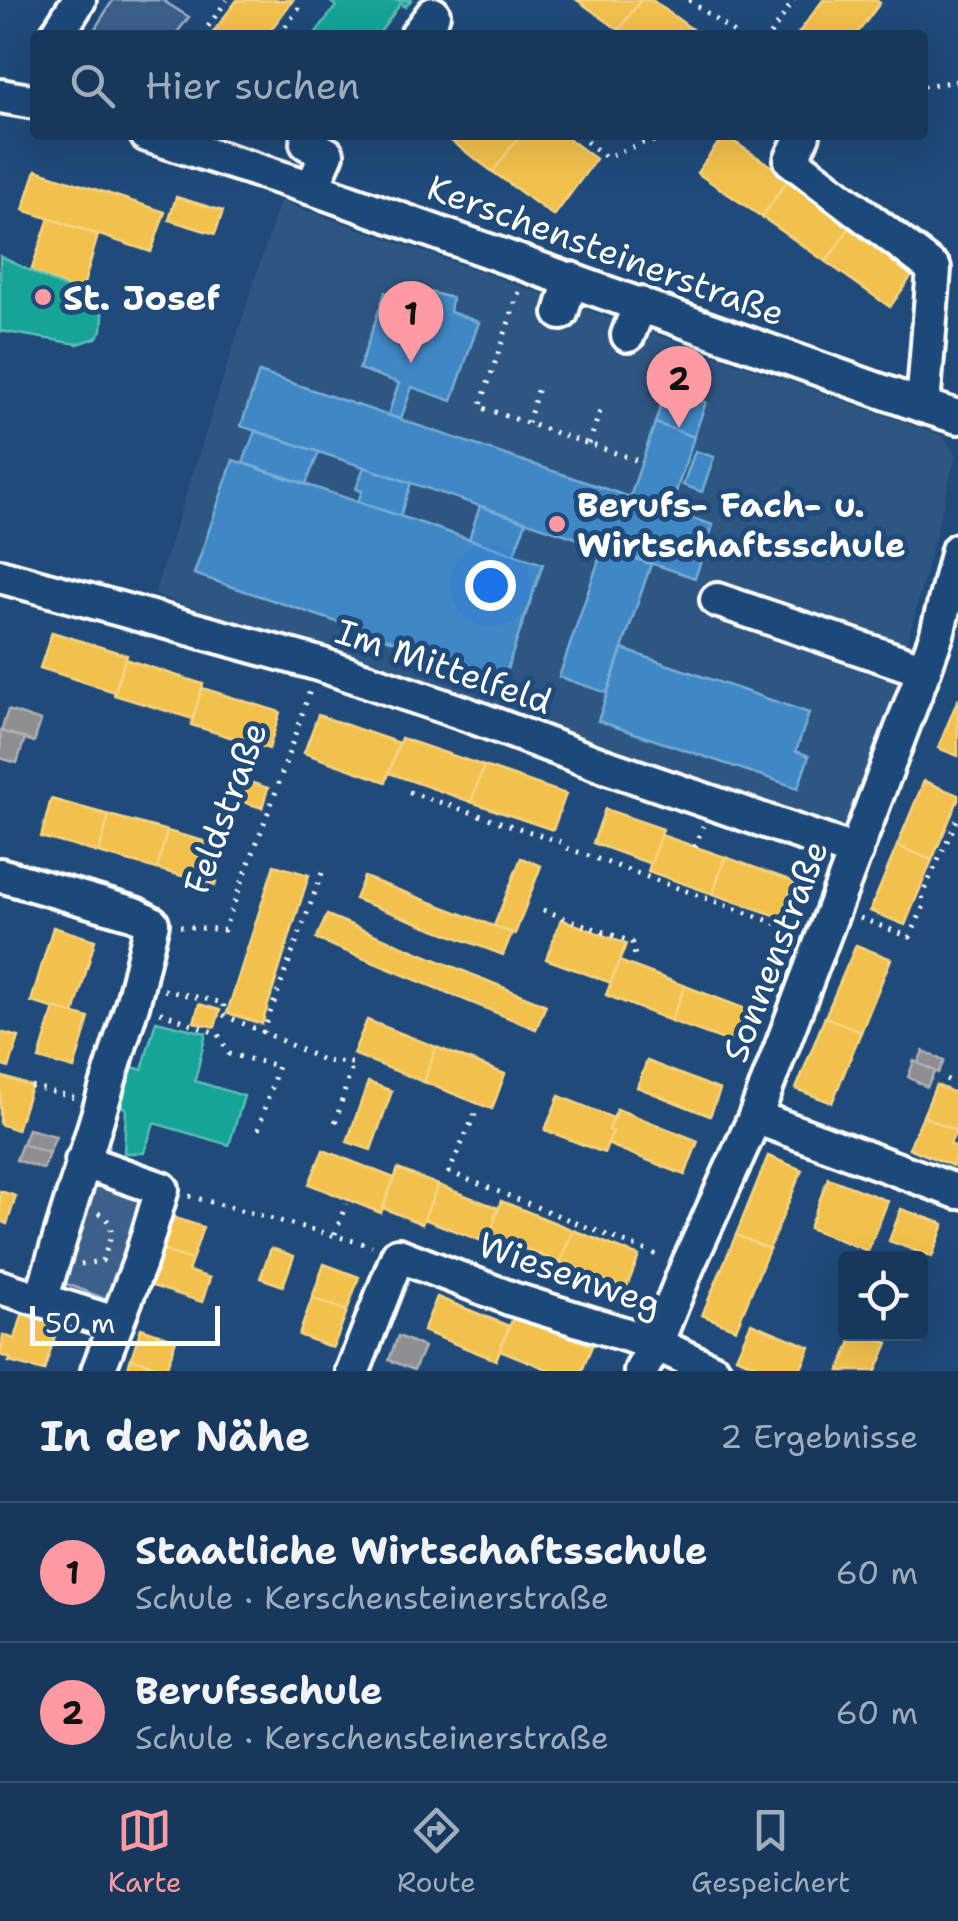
<!DOCTYPE html>
<html lang="de">
<meta charset="utf-8">
<style>
:root{--surface:#17385c;--page:#244365;--text:#f1f3f6;--muted:#9eacbb;--line:#365272;--accent:#ff9aa2}
body{margin:0;font-family:"Shantell Sans",sans-serif;background:var(--page);color:var(--text)}
.controls{position:absolute;right:30px;bottom:30px;display:grid;overflow:hidden;border-radius:10px;box-shadow:0 10px 40px #0002}
.controls button{width:90px;height:90px;display:grid;place-items:center;padding:0;border:0;border-bottom:2px solid var(--line);background:var(--surface);color:var(--text);font:50px sans-serif}
.scale{position:absolute;left:30px;bottom:25px;width:190px;box-sizing:border-box;padding-left:10px;border:5px solid #fff;border-top:0;font-size:28px;line-height:35px;white-space:nowrap;color:#fff;-webkit-text-stroke:8px #1f4a7a;paint-order:stroke}
.you{position:absolute;left:490px;top:585px;width:35px;height:35px;margin:-25px;border:8px solid #fff;border-radius:50%;background:#1a73e8;box-shadow:0 0 0 15px #1a73e833}
.badge{display:grid;place-items:center;width:65px;height:65px;border-radius:50%;background:var(--accent);color:#111;font-size:32px;font-weight:700}
.pin{position:absolute;translate:-50% -82px;filter:drop-shadow(0 2px 5px #0008)}
.pin::after{content:'';position:absolute;top:52px;width:35px;height:30px;background:inherit;clip-path:polygon(0 0,100% 0,50% 100%)}
.list{margin:0;padding:0;list-style:none}
h2{display:flex;justify-content:space-between;align-items:center;height:130px;margin:0;padding:0 40px;font-size:42px}
h2 small{font-size:32px;font-weight:400;color:var(--muted)}
.list li{display:grid;grid-template-columns:65px 1fr auto;gap:30px;align-items:center;box-sizing:border-box;height:140px;padding:0 40px;border-top:2px solid var(--line)}
.list b{display:block;font-size:38px;white-space:nowrap}
.list p{margin:0;font-size:32px;white-space:nowrap;color:var(--muted)}
.list em{font-size:32px;font-style:normal;color:var(--muted)}
.icon{flex:none;width:55px;height:55px;fill:none;stroke:currentColor;stroke-width:2;stroke-linecap:round;stroke-linejoin:round}
.map{position:relative;flex:none;width:958px;height:1371px;overflow:hidden}
.search{position:absolute;background:var(--surface);box-shadow:0 10px 40px #0002;left:30px;right:30px;top:30px;height:110px;display:flex;align-items:center;gap:25px;box-sizing:border-box;padding:0 35px;border-radius:10px;color:var(--muted);font-size:38px}
.sheet{height:410px;background:var(--surface)}
nav{display:flex;justify-content:space-around;align-items:center;box-sizing:border-box;height:140px;border-top:2px solid var(--line);background:var(--surface);font-size:28px;color:var(--muted)}
nav a{display:grid;justify-items:center;gap:5px}
nav .on{color:var(--accent)}
.map>svg:first-child{display:block}
.built{fill:#2e5683}
.green{fill:#3c618b;stroke:#9eb0c5;stroke-width:2.5}
.homes{fill:#f2c14e;stroke:#f6d483;stroke-width:2.5}
.schools{fill:#3f88c5;stroke:#79acd6;stroke-width:2.5}
.public{fill:#17a398;stroke:#5dbfb7;stroke-width:2.5}
.industry{fill:#8d8d92;stroke:#afafb3;stroke-width:2.5}
.lines{fill:none;stroke-linecap:round;stroke-linejoin:round}
.minor-casing{stroke:#fff;stroke-width:40}
.path{stroke:#fff;stroke-width:5;stroke-dasharray:2.5 8;stroke-linecap:butt}
.minor{stroke:#1f4a7a;stroke-width:32}
.poi-dot{fill:#ff9aa2;stroke:#1f4a7a;stroke-width:4}
.labels{text-anchor:middle;dominant-baseline:central;stroke-width:10;stroke-linejoin:round;paint-order:stroke}
.street-label{font-size:35px;fill:#fff;stroke:#1f4a7a}
.poi-label{font-size:35px;font-weight:bold;fill:#fff;stroke:#1f4a7a;text-anchor:start}
</style>
<div class="map">
<svg width="958" height="1371" viewBox="0 0 958 1371">
<rect width="100%" height="100%" fill="#1f4a7a"/>
<filter id="ink" filterUnits="userSpaceOnUse"><feTurbulence type="fractalNoise" baseFrequency=".01" numOctaves="2"/><feDisplacementMap in="SourceGraphic" scale="20" xChannelSelector="R" yChannelSelector="G"/><feConvolveMatrix kernelMatrix="1 2 1 2 8 2 1 2 1" color-interpolation-filters="sRGB"/></filter>
<g filter="url(#ink)">
<path class="built" d="M280 201 943 436 956 455 857 836 154 594Z"/>
<g class="green">
<path d="M113 0H162L189 17 175 35H91Z"/>
<path d="M90 1182 148 1200 113 1302 59 1281Z"/>
</g>
<g class="homes">
<path d="M237 0H293L267 35H211Z"/>
<path d="M577 0H641L619 30Z"/>
<path d="M641 0H652L700 35H625L619 30Z"/>
<path d="M823 0H876L880 3 856 35H797Z"/>
<path d="M443 135H520L493 172Z"/>
<path d="M520 135H564L596 159 554 216 493 172Z"/>
<path d="M724 135 789 178 762 217 697 173Z"/>
<path d="M36 170 165 212 151 252 23 210Z"/>
<path d="M789 178 853 223 826 262 762 217Z"/>
<path d="M176 197 223 211 215 234 169 220Z"/>
<path d="M49 218 98 235 81 294 31 271Z"/>
<path d="M853 223 917 268 890 307 826 262Z"/>
<path d="M52 632 127 655 115 692 40 668Z"/>
<path d="M125 659 203 684 193 719 114 695Z"/>
<path d="M202 688 280 712 269 749 191 725Z"/>
<path d="M958 699V756L938 748Z"/>
<path d="M318 715 399 743 386 782 304 753Z"/>
<path d="M401 738 484 766 471 802 389 773Z"/>
<path d="M484 766 566 794 553 830 471 802Z"/>
<path d="M237 778 268 788 262 808 230 798Z"/>
<path d="M924 781 958 795V800L932 860 897 846Z"/>
<path d="M51 799 109 815 99 853 41 837Z"/>
<path d="M605 809 663 829 651 864 593 843Z"/>
<path d="M109 815 167 831 157 869 99 853Z"/>
<path d="M167 831 225 847 215 885 157 869Z"/>
<path d="M661 835 725 857 713 894 648 871Z"/>
<path d="M897 846 932 860 905 925 870 911Z"/>
<path d="M725 857 795 882 783 918 713 894Z"/>
<path d="M521 858 541 866 515 934 494 926Z"/>
<path d="M274 865 309 875 262 1024 227 1013Z"/>
<path d="M364 877 512 933 503 955 355 899Z"/>
<path d="M327 915 546 1005 536 1029 316 939Z"/>
<path d="M561 919 626 944 611 983 546 959Z"/>
<path d="M53 927 95 940 74 1014 31 1002Z"/>
<path d="M856 945 891 959 861 1032 825 1017Z"/>
<path d="M619 961 685 986 671 1021 606 995Z"/>
<path d="M685 986 751 1011 738 1045 671 1021Z"/>
<path d="M199 1004 220 1010 215 1027 194 1022Z"/>
<path d="M54 1008 89 1018 74 1069 39 1059Z"/>
<path d="M825 1017 861 1032 832 1103 796 1089Z"/>
<path d="M367 1020 436 1047 424 1082 353 1054Z"/>
<path d="M0 1032 19 1037 9 1068 0 1065Z"/>
<path d="M436 1047 505 1074 492 1109 424 1082Z"/>
<path d="M647 1061 720 1090 710 1116 637 1087Z"/>
<path d="M0 1076 31 1086 17 1130 0 1124Z"/>
<path d="M368 1082 392 1091 371 1150 347 1142Z"/>
<path d="M936 1085 958 1094V1126L956 1131 923 1116Z"/>
<path d="M559 1096 613 1118 609 1130 613 1132 604 1153 545 1130Z"/>
<path d="M617 1109 698 1141 685 1175 607 1144 613 1132 609 1130Z"/>
<path d="M923 1116 956 1131 950 1144 958 1148 953 1166 909 1148Z"/>
<path d="M323 1150 394 1178 381 1213 309 1184Z"/>
<path d="M768 1156 802 1170 769 1249 736 1235Z"/>
<path d="M398 1169 438 1185 422 1224 383 1208Z"/>
<path d="M828 1178 888 1201 868 1251 809 1228Z"/>
<path d="M438 1185 498 1208 494 1217 497 1218 487 1243 424 1219Z"/>
<path d="M0 1191 16 1196 7 1224 0 1221Z"/>
<path d="M501 1201 573 1230 560 1263 490 1235Z"/>
<path d="M901 1209 944 1224 932 1257 889 1241Z"/>
<path d="M172 1217 203 1227 192 1260 161 1250Z"/>
<path d="M573 1230 639 1256 626 1289 560 1263Z"/>
<path d="M736 1235 769 1249 736 1329 702 1315Z"/>
<path d="M271 1248 294 1256 283 1286 260 1278Z"/>
<path d="M161 1250 192 1260 188 1271 210 1278 202 1302 149 1285Z"/>
<path d="M324 1264 359 1277 347 1311 312 1298Z"/>
<path d="M437 1297 509 1326 496 1360 423 1331Z"/>
<path d="M312 1298 347 1311 333 1348 299 1335Z"/>
<path d="M23 1312 59 1323 44 1371 9 1362 11 1359 0 1355 3 1335 15 1339Z"/>
<path d="M514 1315 592 1346 582 1371H552L500 1350Z"/>
<path d="M751 1323 810 1347 800 1371H771L736 1357Z"/>
<path d="M141 1328 176 1340 166 1370 131 1358Z"/>
<path d="M854 1334H865L888 1343 876 1371H839Z"/>
<path d="M131 1358 166 1370 165 1371H127Z"/>
</g>
<g class="schools">
<path d="M418 289 452 298 450 312 479 322 452 401 412 387 401 419 388 415 399 383 359 369 385 292 415 302Z"/>
<path d="M259 372 713 525 695 578 241 426Z"/>
<path d="M666 389 706 402 694 437 655 423Z"/>
<path d="M655 423 694 437 670 510 630 497Z"/>
<path d="M255 431 319 452 306 484 243 463Z"/>
<path d="M695 451 714 457 702 492 683 485Z"/>
<path d="M233 460 543 564 504 678 194 574Z"/>
<path d="M364 467 411 483 400 516 358 502 362 491 356 489Z"/>
<path d="M480 506 526 522 514 554 469 539Z"/>
<path d="M603 548 651 564 607 693 559 677Z"/>
<path d="M622 649 809 713 796 751 809 756 798 788 598 721Z"/>
</g>
<g class="public">
<path d="M328 0H411L405 7 401 3 378 35H314L336 6Z"/>
<path d="M0 256 91 301 100 309 103 316 102 330 96 338 78 344 0 331Z"/>
<path d="M156 1021 206 1033 195 1081 244 1096 229 1145 154 1123 144 1153H124L126 1109 120 1105V1095L126 1088 127 1065 142 1070Z"/>
</g>
<g class="industry">
<path d="M8 710 41 721 34 742 1 731Z"/>
<path d="M1 731 25 738 17 763 0 758Z"/>
<path d="M923 1051 944 1061 938 1073 918 1063Z"/>
<path d="M914 1061 935 1071 927 1087 908 1077Z"/>
<path d="M28 1129 56 1136 49 1153 22 1144Z"/>
<path d="M22 1144 49 1153 43 1169 16 1160Z"/>
<path d="M398 1336 424 1347 414 1370 389 1360Z"/>
</g>
<g class="lines">
<g class="minor-casing">
<g id="minor">
<path d="M57 35 79 0"/>
<path d="M417 35 433 14"/>
<path d="M0 96 35 102"/>
<path d="M147 135 312 188 923 406 958 417"/>
<path d="M803 135 791 160 934 269 923 406"/>
<path d="M307 143 327 154 312 188"/>
<path d="M561 313 571 279"/>
<path d="M628 335 640 304"/>
<path d="M0 576 319 664 466 714 599 764 856 852"/>
<path d="M717 600 924 670"/>
<path d="M0 875 135 914 152 923 133 1002 41 1300"/>
<path d="M755 1117 958 1192"/>
<path d="M82 1161 162 1189 140 1262 98 1371"/>
<path d="M0 1287 115 1323"/>
<path d="M353 1371 398 1255 512 1299 656 1344 714 1371"/>
<path d="M641 1371 656 1344 687 1267 755 1117 924 670 937 634 958 550"/>
</g>
</g>
<g class="path">
<path d="M689 0 737 35"/>
<path d="M202 35 227 0"/>
<path d="M279 35 301 5"/>
<path d="M770 35 794 0"/>
<path d="M923 86 958 81"/>
<path d="M578 135 606 157 643 143 690 135"/>
<path d="M519 292 480 407 642 462"/>
<path d="M528 423 539 384"/>
<path d="M589 444 602 405"/>
<path d="M409 792 567 844"/>
<path d="M695 847 703 826"/>
<path d="M567 848 794 930"/>
<path d="M322 873 263 1032 325 1061 353 1063 334 1127"/>
<path d="M543 910 632 942 635 956"/>
<path d="M860 918 910 937 924 906 922 895 958 818"/>
<path d="M180 926 224 930 275 794 310 690"/>
<path d="M164 990 224 1003 223 1015 263 1032"/>
<path d="M160 1012 218 1034 229 1054 278 1066 258 1130"/>
<path d="M946 1079 958 1085"/>
<path d="M31 1086 76 1098"/>
<path d="M475 1114 449 1172 662 1257"/>
<path d="M189 1196 372 1246"/>
<path d="M335 1234 346 1204"/>
<path d="M81 1264 102 1261C110 1241 119 1224 97 1212"/>
<path d="M523 1274 530 1259"/>
</g>
<use href="#minor" class="minor"/>
</g>
</g>
<g class="poi-dot">
<circle cx="43" cy="297" r="10"/>
<circle cx="557" cy="524" r="10"/>
</g>
<g class="labels">
<g class="street-label">
<text transform="translate(606 250) rotate(20)">Kerschensteinerstraße</text>
<text transform="translate(444 666) rotate(19)">Im Mittelfeld</text>
<text transform="translate(225 808) rotate(-70)">Feldstraße</text>
<text transform="translate(775 951) rotate(-69)">Sonnenstraße</text>
<text transform="translate(570 1274) rotate(19)">Wiesenweg</text>
</g>
<g class="poi-label">
<text x="63" y="297">St. Josef</text>
<text x="577" y="504">Berufs- Fach- u.<tspan x="577" dy="40">Wirtschaftsschule</tspan></text>
</g>
</g>
</svg>
<div class="controls">
<button><svg class="icon" aria-label="locate" viewBox="0 0 24 24"><circle cx="12" cy="12" r="6"/><path d="M12 2v4M12 18v4M2 12h4M18 12h4"/></svg></button>
</div>
<div class="scale">50 m</div>
<div class="you"></div>
<div class="pin badge" style="left:411px;top:363px">1</div>
<div class="pin badge" style="left:679px;top:428px">2</div>
<div class="search"><svg class="icon" aria-label="search" viewBox="0 0 24 24"><circle cx="10" cy="10" r="6"/><path d="M15 15l6 6"/></svg>Hier suchen</div>
</div>
<section class="sheet">
<h2>In der Nähe<small>2 Ergebnisse</small></h2>
<ul class="list">
<li><span class="badge">1</span><div><b>Staatliche Wirtschaftsschule</b><p>Schule · Kerschensteinerstraße</p></div><em>60 m</em></li>
<li><span class="badge">2</span><div><b>Berufsschule</b><p>Schule · Kerschensteinerstraße</p></div><em>60 m</em></li>
</ul>
</section>
<nav>
<a class="on"><svg class="icon" aria-label="map" viewBox="0 0 24 24"><path d="M3 6l6-2 6 2 6-2v14l-6 2-6-2-6 2zM9 4v14M15 6v14"/></svg>Karte</a>
<a><svg class="icon" aria-label="directions" viewBox="0 0 24 24"><path d="M12 3l9 9-9 9-9-9zM9 14v-3h6M13 9l2 2-2 2"/></svg>Route</a>
<a><svg class="icon" aria-label="saved" viewBox="0 0 24 24"><path d="M7 4h10v16l-5-4-5 4z"/></svg>Gespeichert</a>
</nav>
